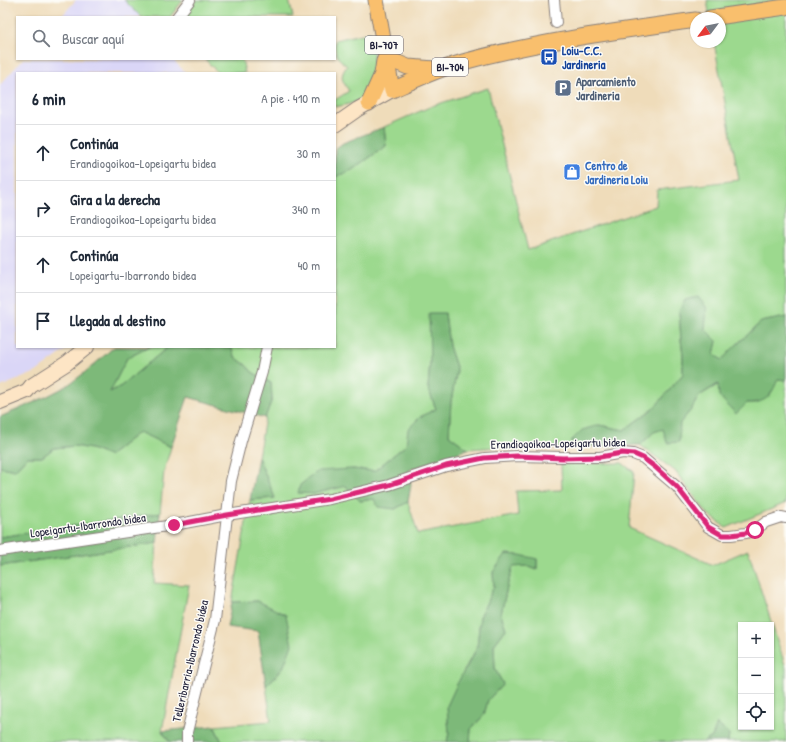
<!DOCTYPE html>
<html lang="es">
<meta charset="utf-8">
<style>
:root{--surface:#fff;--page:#f6f6f7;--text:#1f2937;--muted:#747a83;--line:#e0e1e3}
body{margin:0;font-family:"Patrick Hand",sans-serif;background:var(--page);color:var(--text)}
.controls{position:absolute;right:12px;bottom:12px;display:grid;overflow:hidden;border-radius:0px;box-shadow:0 1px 3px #0004}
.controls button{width:36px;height:36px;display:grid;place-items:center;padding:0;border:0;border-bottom:1px solid var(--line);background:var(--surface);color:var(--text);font:20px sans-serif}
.compass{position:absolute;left:690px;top:12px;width:36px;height:36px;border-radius:50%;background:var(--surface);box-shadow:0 1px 3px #0004;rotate:238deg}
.stop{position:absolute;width:12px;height:12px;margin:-9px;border:3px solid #db2777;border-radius:50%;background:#fff}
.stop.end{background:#db2777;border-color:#fff;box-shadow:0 1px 4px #0008}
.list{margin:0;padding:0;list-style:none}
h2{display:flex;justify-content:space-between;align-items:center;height:52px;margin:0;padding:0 16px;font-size:17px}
h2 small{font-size:13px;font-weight:400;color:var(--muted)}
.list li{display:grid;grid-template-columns:26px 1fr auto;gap:12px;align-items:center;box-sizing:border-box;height:56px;padding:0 16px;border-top:1px solid var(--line)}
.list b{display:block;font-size:15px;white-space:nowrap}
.list p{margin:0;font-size:13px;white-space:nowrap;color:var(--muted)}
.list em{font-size:13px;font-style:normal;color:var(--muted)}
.icon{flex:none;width:22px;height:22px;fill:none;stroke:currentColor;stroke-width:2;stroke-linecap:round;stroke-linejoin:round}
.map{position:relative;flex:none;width:786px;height:742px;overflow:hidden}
.search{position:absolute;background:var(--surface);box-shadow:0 1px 3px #0004;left:16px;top:16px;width:320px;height:44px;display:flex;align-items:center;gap:10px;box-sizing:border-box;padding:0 14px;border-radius:0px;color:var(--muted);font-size:15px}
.panel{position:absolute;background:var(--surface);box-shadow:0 1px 3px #0004;left:16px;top:72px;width:320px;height:276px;border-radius:0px}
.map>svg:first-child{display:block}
.built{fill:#dad6f7}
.green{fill:#9cd98e;stroke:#5f7e64;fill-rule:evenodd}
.forest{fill:#7db979;stroke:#506e5a}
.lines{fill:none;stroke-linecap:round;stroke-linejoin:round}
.street-casing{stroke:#887f7a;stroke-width:12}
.secondary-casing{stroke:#887f7a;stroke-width:16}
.primary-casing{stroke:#887f7a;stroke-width:17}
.street{stroke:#fff;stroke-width:10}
.secondary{stroke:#fde5c5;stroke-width:14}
.primary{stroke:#f9bf6d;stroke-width:15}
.route{stroke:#db2777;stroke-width:5}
.labels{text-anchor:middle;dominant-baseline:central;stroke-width:3;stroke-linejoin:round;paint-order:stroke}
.shield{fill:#fdfcf7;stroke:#646373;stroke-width:1}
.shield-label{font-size:11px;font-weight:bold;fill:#22223b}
.transit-label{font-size:12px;font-weight:bold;fill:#164399;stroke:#fdfcf7;text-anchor:start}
.service-label{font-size:12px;font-weight:bold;fill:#4e5e75;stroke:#fdfcf7;text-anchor:start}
.shop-label{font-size:12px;font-weight:bold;fill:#366cbe;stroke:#fdfcf7;text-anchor:start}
.street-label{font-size:12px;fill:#22223b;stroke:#fdfcf7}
</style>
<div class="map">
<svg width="786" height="742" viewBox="0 0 786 742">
<rect width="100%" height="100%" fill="#fdfcf7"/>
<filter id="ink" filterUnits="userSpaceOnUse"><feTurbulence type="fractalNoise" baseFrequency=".025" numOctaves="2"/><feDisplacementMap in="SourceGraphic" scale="8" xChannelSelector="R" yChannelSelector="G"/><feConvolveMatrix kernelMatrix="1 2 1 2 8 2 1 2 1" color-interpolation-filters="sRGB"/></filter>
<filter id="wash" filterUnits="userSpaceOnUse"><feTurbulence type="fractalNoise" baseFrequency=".012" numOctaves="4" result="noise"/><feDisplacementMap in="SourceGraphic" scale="16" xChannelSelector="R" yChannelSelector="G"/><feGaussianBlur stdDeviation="0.9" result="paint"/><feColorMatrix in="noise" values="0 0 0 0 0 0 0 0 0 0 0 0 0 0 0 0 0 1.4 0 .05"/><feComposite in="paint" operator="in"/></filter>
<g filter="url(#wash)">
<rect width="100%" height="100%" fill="#efdcba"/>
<g class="built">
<path d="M76 0H124L141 17H61Z"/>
<path d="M23 59H172L186 73H17V347H70L36 372 0 387V85Z"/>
</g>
<g class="green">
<path d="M124 0H183L170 17H141Z"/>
<path d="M196 0H289L293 17H186L187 13Z"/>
<path d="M707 0H786V317L761 322 731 350 723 361 714 354 717 341 705 329 679 311 681 340 683 354V374L654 408 624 430 599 425 571 441 575 447 548 448 515 446 468 449 449 435 451 401 457 370 449 346 445 313 430 361 428 388 436 409 420 417 406 445 374 471 352 469 313 494 346 486 360 501 374 499 395 509 408 502 418 534 518 515 516 491 562 490 561 464 622 463 634 472 629 528 713 565 748 550 786 668V742H728L729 734 712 737 704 742H470L471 729 484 715 488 700 503 684 495 669 494 645 506 629 501 614 508 583 513 566H527L537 570V559L493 572 494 586 480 617 477 648 468 663 447 706 449 733 447 742H222L214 726 271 721 266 686 283 668 258 601 232 602 250 500 275 498 258 457 265 418 272 399 271 383 252 372 246 365 235 357 231 347H335V177L352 170 386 146 384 127 432 106 488 88 528 250 656 206 657 190 739 180 714 42H720V18H710ZM741 625H771V727H741Z"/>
<path d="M371 32C373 50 378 85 362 98 354 104 344 105 335 107V100L349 91C342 80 339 77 347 66 336 57 335 54 335 40Z"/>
<path d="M205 59H242L245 73H218Z"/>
<path d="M149 347H168L121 386 110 392 127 358Z"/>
<path d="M778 379 786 380V503L726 528 707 513 675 471 640 445 654 432 679 423 691 410 699 396 719 384V396L728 403H758Z"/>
<path d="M139 432 171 447 164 471 160 513 0 537V467L15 470 27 457H42L54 448 75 446 91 449 109 456Z"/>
<path d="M157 543 154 583 189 585 162 731 170 742H0V566Z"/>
</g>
<g class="forest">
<path d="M384 127 386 146 352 170 335 177V149L343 143Z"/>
<path d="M698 297 707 308 705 329 717 341 714 354 722 360 731 350 761 322 786 317V380L778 379C771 396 767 403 747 403L736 414 719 396 718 384 699 396 691 410 680 423 679 442 667 443 663 429 654 432 640 445 575 447 571 441 582 430 599 425 624 430 654 408 683 374V354L681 340 679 311 685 300Z"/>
<path d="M429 313H445L449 346 457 370 451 401 449 435 468 449 409 470 411 485 408 502 395 509 378 507 374 499 360 501 346 486 313 494 298 493 300 485 318 471 352 469 374 471 406 445 408 429 420 417 436 409 428 388 430 361Z"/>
<path d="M114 347H149L127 358 110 392 121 386 168 347H231L235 357 246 365 252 372 271 383 272 399 265 418 188 397 171 447 139 432 109 456 91 449 75 446 54 448 42 457H27L15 470 0 467V417C21 408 43 399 63 388 81 377 98 361 114 347Z"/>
<path d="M258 457 275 498 250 500Z"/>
<path d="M160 513 157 543 0 566V537Z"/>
<path d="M506 554 520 555 537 559V570L527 566 513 567 508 583 501 614 506 629 494 645 495 669 503 684 488 700 484 715 471 729 470 742H447L449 733 447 706 457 684 477 648 480 617 494 586 493 572Z"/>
<path d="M258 601 286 615 292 645 283 668 266 686 258 631 227 627 232 602Z"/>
<path d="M717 724 729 734 728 742H704L712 737Z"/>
<path d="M214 726 222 742H170L162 731Z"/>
</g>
</g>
<g filter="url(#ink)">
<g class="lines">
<g class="street-casing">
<g id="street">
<path d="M554 0 556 23"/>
<path d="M177 17 190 0"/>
<path d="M0 551 174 525 227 515 330 499 389 485 446 466 485 458 517 456 563 457H600L623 453 633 454 643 458 677 487 708 527 722 535H731L746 533 755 530 766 522 781 517 786 518"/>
<path d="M187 742V732L215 620 231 481 241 441 262 372 267 347"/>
</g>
</g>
<g class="secondary-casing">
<g id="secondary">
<path d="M335 125 358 109 392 90"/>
<path d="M0 402 27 391 31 386 67 363 87 347"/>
</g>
</g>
<g class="primary-casing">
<g id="primary">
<path d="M376 0 392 90C415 80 438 69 463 62 539 41 618 31 696 20"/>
<path d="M710 18 786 7"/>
<path d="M386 58 408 67 435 69"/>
<path d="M369 103 382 74 384 61"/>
</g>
</g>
<use href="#street" class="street"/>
<use href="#secondary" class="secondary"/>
<use href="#primary" class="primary"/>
</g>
</g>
<g class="lines" filter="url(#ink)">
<path class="route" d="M174 525 227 515 330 499 389 485 446 466 484 458 517 456 563 458 600 457 622 453 634 454 643 458 655 467 677 487 708 527 722 535H731L746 533 755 530"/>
</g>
<defs>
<g id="bus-square" transform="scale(0.9)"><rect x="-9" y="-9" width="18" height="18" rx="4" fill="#1a4fb4" stroke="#fdfcf7"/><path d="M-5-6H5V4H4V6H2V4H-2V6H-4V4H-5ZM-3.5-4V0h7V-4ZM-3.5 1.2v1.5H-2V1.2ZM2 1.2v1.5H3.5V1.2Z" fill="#fff"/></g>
<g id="parking-square" transform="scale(0.9)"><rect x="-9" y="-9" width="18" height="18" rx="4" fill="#5c6f8a" stroke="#fdfcf7"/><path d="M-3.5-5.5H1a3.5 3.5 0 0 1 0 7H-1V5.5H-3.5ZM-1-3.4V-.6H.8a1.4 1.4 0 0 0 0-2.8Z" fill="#fff"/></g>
<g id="shop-square" transform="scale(0.9)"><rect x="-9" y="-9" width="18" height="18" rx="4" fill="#3f7fe0" stroke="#fdfcf7"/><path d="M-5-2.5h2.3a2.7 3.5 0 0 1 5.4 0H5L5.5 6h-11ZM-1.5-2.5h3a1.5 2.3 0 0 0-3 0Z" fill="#fff"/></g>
</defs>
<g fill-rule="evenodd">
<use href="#bus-square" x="549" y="57"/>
<use href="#parking-square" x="563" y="88"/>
<use href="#shop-square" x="572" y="172"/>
</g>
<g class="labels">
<g class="shield">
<rect x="365" y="36" width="38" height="18" rx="3"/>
<rect x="432" y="58" width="36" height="18" rx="3"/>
</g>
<g class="shield-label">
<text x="384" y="45">BI-707</text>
<text x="450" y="67">BI-704</text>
</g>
<g class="transit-label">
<text x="562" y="50">Loiu-C.C.<tspan x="562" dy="14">Jardineria</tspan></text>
</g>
<g class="service-label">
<text x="576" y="81">Aparcamiento<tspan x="576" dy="14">Jardineria</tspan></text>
</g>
<g class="shop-label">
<text x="585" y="165">Centro de<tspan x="585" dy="14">Jardineria Loiu</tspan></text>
</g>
<g class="street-label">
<text transform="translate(558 443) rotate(-1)">Erandiogoikoa-Lopeigartu bidea</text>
<text transform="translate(88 525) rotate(-8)">Lopeigartu-Ibarrondo bidea</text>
<text transform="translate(190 661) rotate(-77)">Telleribarria-Ibarrondo bidea</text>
</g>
</g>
</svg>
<div class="controls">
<button>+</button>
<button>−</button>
<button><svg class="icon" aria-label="locate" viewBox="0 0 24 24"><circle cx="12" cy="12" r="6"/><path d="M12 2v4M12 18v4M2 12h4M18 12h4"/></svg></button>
</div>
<svg class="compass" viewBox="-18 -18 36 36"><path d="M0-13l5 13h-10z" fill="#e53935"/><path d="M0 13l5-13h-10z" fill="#747a83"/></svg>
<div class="stop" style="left:755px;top:530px"></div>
<div class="stop end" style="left:174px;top:525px"></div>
<div class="search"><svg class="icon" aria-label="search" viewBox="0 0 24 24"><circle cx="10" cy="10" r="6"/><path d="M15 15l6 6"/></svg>Buscar aquí</div>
<section class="panel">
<h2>6 min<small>A pie · 410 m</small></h2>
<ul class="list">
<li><svg class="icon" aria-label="ahead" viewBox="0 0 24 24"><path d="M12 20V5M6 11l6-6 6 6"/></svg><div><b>Continúa</b><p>Erandiogoikoa-Lopeigartu bidea</p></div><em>30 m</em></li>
<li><svg class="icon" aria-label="right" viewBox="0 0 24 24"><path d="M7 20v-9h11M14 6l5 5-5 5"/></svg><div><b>Gira a la derecha</b><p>Erandiogoikoa-Lopeigartu bidea</p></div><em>340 m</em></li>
<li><svg class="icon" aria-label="ahead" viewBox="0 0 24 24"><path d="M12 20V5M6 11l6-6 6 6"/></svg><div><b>Continúa</b><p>Lopeigartu-Ibarrondo bidea</p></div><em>40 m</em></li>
<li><svg class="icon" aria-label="arrive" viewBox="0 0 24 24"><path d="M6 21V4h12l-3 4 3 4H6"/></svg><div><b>Llegada al destino</b></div></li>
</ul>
</section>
</div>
